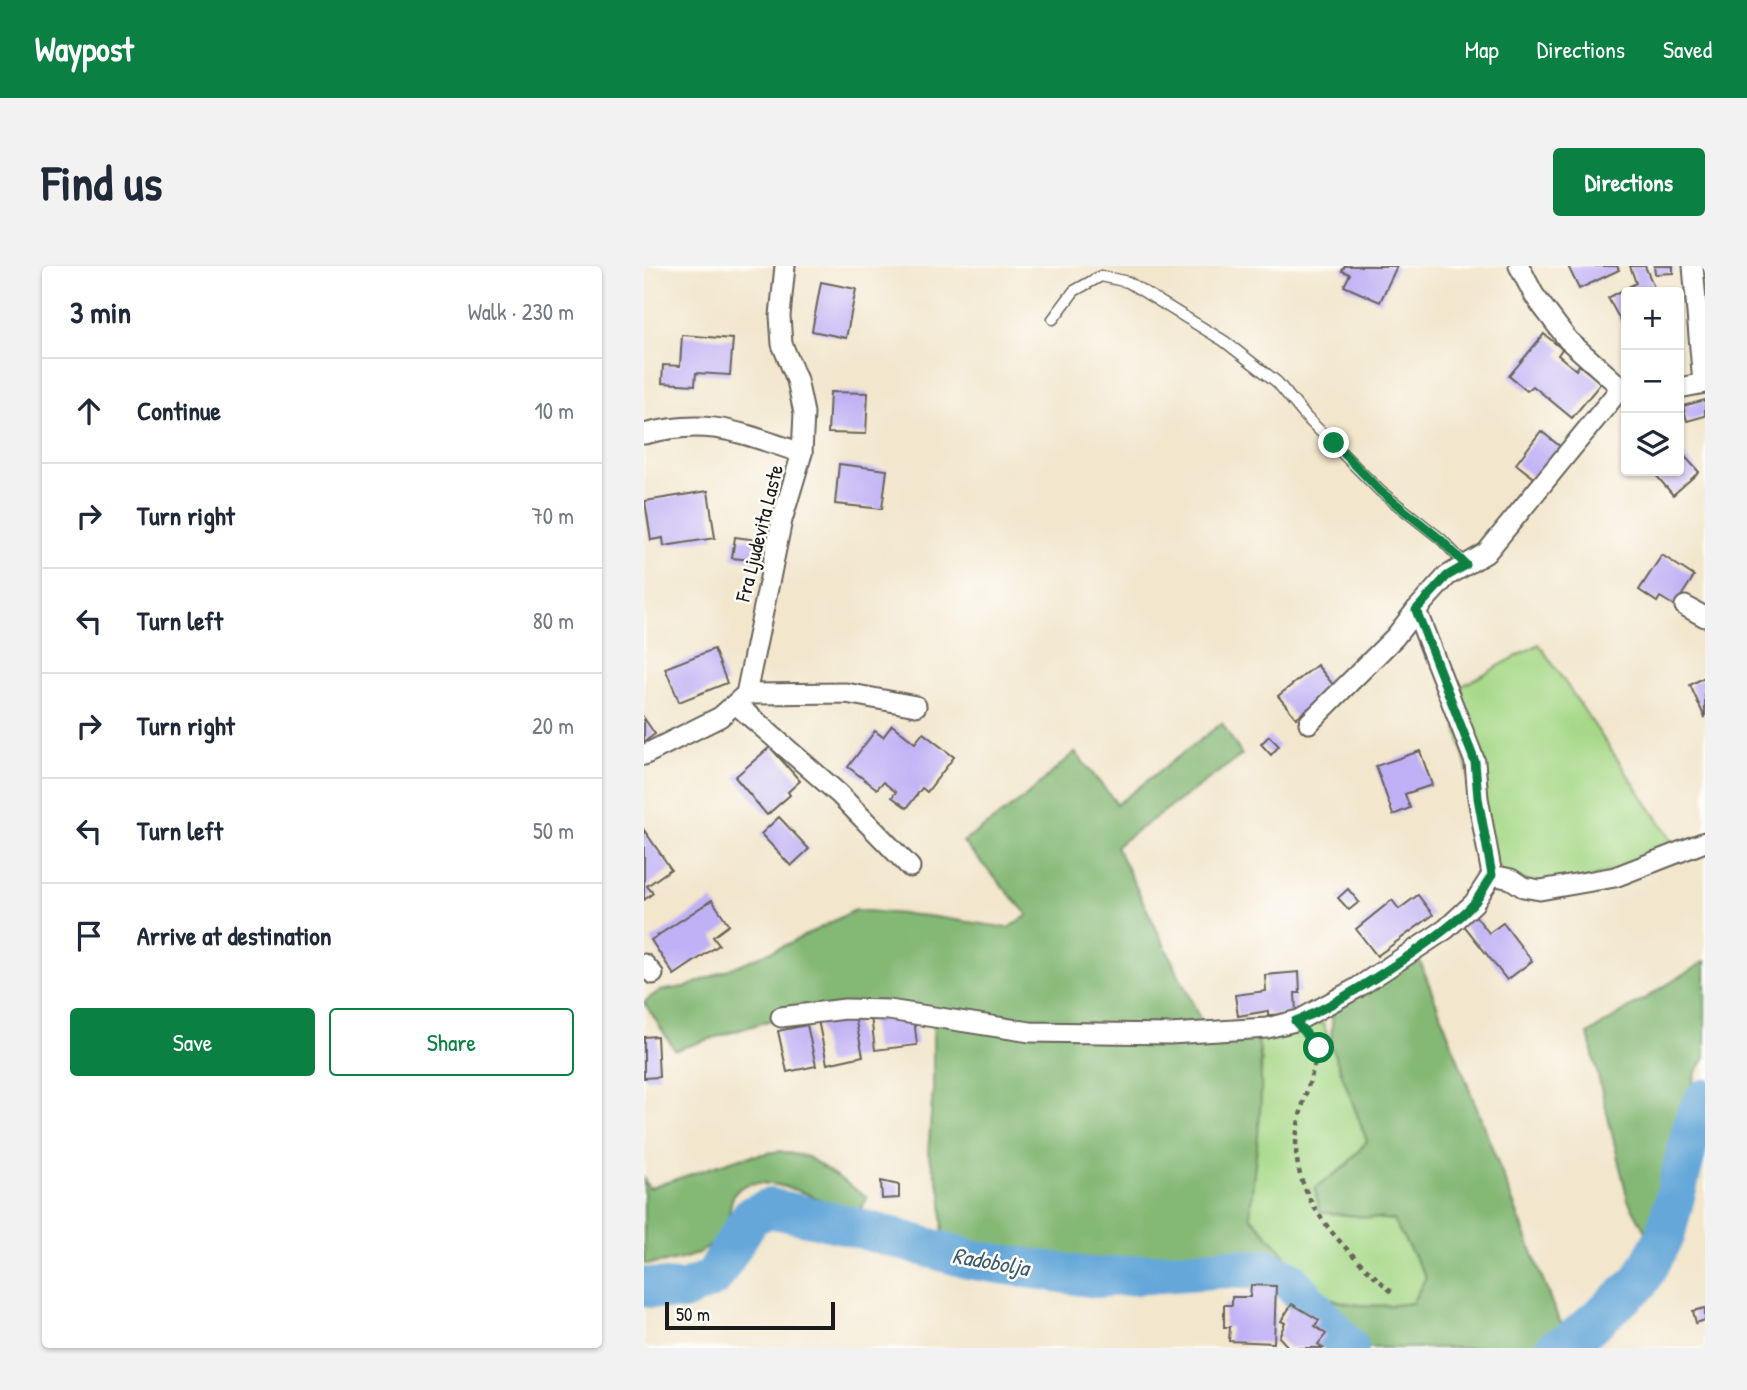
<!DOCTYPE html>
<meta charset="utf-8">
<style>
:root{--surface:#fff;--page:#f2f2f3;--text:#1f2937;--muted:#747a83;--line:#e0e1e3;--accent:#0b8043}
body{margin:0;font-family:"Patrick Hand",sans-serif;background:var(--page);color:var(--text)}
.controls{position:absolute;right:21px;top:21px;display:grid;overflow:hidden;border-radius:7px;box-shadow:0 2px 5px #0004}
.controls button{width:63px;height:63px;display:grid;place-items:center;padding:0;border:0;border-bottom:2px solid var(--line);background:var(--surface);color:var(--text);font:35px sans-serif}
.scale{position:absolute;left:21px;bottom:18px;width:170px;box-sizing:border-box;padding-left:7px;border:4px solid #1c1c1c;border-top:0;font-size:19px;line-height:24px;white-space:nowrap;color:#1c1c1c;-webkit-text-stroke:5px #fdfcf7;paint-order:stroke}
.stop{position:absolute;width:21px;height:21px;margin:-16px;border:5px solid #0b8043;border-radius:50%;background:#fff}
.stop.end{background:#0b8043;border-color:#fff;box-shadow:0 2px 7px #0008}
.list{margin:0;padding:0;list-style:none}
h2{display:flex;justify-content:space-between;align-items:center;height:91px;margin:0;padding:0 28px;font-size:30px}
h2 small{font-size:23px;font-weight:400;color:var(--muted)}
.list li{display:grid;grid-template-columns:46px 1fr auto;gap:21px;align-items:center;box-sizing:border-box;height:105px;padding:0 28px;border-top:2px solid var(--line)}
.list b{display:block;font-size:26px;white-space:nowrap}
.list em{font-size:23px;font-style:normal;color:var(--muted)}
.actions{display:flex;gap:14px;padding:21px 28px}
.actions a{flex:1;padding:16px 0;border:2px solid var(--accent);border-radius:7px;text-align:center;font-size:24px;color:var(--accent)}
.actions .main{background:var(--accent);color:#fff}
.icon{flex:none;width:38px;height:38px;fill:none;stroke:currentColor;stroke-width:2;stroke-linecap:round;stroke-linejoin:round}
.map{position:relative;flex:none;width:1061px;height:1082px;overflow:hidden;border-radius:7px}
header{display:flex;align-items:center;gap:42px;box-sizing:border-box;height:98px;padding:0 35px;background:var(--accent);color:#fff}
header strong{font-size:33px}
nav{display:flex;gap:38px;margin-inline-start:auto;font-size:24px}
.intro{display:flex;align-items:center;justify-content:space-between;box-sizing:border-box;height:168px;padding:0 42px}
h1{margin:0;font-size:49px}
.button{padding:18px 32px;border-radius:7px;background:var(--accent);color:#fff;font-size:24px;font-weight:700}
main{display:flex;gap:42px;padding:0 42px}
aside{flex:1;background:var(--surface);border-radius:7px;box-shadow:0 2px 5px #0004}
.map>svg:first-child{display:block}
.green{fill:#a6d887;stroke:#617a52;stroke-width:2}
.forest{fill:#84b874;stroke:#506a48;stroke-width:2}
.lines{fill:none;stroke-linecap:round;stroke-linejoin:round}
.river{stroke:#65a7d9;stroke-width:40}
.building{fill:#c0b0f5}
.lane-casing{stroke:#67635a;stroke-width:13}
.street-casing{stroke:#67635a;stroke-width:23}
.path{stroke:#67635a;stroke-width:4.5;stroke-dasharray:5 5;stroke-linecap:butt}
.lane{stroke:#fff;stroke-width:10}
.street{stroke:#fff;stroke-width:19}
.route{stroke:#0b8043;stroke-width:9}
.labels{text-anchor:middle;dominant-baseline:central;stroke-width:5;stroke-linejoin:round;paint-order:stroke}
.street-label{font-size:21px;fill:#1c1c1c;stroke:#fdfcf7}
.water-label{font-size:23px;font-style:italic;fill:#3d5b71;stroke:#fdfcf7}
</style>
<header>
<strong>Waypost</strong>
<nav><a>Map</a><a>Directions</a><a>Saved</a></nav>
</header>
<div class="intro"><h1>Find us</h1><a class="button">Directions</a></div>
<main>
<aside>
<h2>3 min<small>Walk · 230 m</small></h2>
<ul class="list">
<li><svg class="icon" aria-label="ahead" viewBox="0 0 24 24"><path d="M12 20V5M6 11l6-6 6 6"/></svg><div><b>Continue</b></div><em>10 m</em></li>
<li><svg class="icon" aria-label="right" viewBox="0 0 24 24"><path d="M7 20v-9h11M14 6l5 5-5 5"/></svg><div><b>Turn right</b></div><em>70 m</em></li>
<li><svg class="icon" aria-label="left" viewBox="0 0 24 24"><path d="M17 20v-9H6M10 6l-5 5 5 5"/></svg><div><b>Turn left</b></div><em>80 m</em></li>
<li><svg class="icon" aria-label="right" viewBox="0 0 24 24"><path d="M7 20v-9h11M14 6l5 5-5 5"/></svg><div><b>Turn right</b></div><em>20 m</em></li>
<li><svg class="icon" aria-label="left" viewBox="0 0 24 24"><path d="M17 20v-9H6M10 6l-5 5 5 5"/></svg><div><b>Turn left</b></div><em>50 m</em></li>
<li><svg class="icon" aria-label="arrive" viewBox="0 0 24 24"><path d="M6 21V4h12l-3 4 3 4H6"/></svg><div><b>Arrive at destination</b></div></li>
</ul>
<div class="actions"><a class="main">Save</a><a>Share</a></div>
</aside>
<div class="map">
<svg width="1061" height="1082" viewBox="0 0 1061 1082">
<rect width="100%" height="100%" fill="#fdfcf7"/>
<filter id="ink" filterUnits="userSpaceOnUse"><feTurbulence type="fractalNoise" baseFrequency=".0143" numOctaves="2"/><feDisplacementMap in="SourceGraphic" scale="14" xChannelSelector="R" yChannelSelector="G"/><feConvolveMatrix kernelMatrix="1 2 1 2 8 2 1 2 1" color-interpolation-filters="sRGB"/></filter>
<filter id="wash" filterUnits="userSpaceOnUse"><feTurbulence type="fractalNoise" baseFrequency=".00686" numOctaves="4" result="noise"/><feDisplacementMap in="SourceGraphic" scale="28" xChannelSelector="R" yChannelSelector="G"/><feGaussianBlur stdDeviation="1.57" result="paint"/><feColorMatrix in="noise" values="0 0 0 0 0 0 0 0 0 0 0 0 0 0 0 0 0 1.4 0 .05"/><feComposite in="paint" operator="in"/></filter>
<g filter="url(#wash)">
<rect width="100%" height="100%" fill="#f2e6cc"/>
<g class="green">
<path d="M895 378 1020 562 1036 588 913 620 848 609 805 427Z"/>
<path d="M679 757 723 875 702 900 671 922 676 946 749 954 782 1011 768 1037C713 1044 694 1038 645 1014L640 987 606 950 618 796 613 768Z"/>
</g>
<g class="forest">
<path d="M578 457 598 489 472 580 563 767 613 768C624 829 610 889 606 950L640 987 645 1014C695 1039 713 1044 768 1037L782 1011 749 954 676 946 671 922 702 900 723 875 687 779 689 737 773 687 909 1040 926 1076 911 1082H705L645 1014 625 1004 581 1002 452 1012 329 994 299 986 298 929 284 887 289 824V751H137L31 784 0 736 15 725 45 720 142 679 211 644 284 650 365 662 384 649 319 576 380 532 431 486 473 538Z"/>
<path d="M1061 695V792L1052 806 1007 976 984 934 944 768Z"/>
<path d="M135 885 164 891 223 931 214 950C190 939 120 904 96 922 86 930 87 941 84 952 75 989 32 997 0 998V913L5 922 96 892Z"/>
</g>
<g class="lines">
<g class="river">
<path d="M0 1021 39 1025 69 1012 107 950 126 942 199 958 329 994 452 1012 581 1002 625 1004 645 1014 705 1082"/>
<path d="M911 1082 926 1076 996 1016 1021 970 1051 851 1061 833"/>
</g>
</g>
<g id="blocks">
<g class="building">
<path d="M701 0H753L736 36 700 20 706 8 698 5Z"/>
<path d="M924 0H973L975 4 935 23Z"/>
<path d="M986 0H1001L1012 26H982V59L980 61 964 32 992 17Z"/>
<path d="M1010 0H1029V7L1011 8Z"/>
<path d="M177 16 212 23 202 72 168 65Z"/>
<path d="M900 68 918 83 914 89 932 104 935 99 957 117 928 152 889 120 883 125 865 110Z"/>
<path d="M38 69 89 73 86 109 52 107 51 119 18 117 19 99 36 100Z"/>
<path d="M186 126 224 127 222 168 184 167Z"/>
<path d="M1061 134V150L1043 155 1039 140Z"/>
<path d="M897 165 918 182 893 214 872 198Z"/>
<path d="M1036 185 1055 206 1029 229 1011 208 1015 205H1035Z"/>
<path d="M195 198 243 204 238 243 191 238Z"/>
<path d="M64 225 71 272 20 280 19 272 7 274 1 235Z"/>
<path d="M91 271 121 275 119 295 88 292Z"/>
<path d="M1018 289 1050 310 1031 340 1016 331 1013 336 995 324Z"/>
<path d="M70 383 83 417 35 436 21 402Z"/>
<path d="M673 399 691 421 652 452 634 430Z"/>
<path d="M1061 411V452L1046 419Z"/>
<path d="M0 452 11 468 0 476Z"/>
<path d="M248 459 271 477 279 467 310 491 283 526 278 522 263 542 248 531 252 526 239 516 233 523 204 501 231 465 239 471Z"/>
<path d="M625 470 635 480 627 489 617 478Z"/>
<path d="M126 481 156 515 144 526 146 529 123 549 91 511Z"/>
<path d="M776 485 788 519 761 528 766 542 749 549 732 500Z"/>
<path d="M135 551 165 583 147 600 117 568Z"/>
<path d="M0 564 27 603 3 620 9 627 0 634Z"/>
<path d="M704 623 715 636 705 644 694 632Z"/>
<path d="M774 629 789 649 733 690 712 663 748 634 755 643Z"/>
<path d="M68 634 85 659 69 671 75 679 30 709 7 674Z"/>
<path d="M830 648 845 667 859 657 888 695 863 714 819 658Z"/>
<path d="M655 706 656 727H651L652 748 624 749V745L594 750 591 729 622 725 621 709Z"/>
<path d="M269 745 273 779 231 784 227 750Z"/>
<path d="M210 746 219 790 183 798 174 754Z"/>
<path d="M163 759 172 800 143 806 134 765Z"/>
<path d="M13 770 15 811 0 812V771Z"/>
<path d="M237 915 255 919V932L238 933Z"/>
<path d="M607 1019 632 1020 630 1077 585 1075 586 1061H580V1039H588V1031H606Z"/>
<path d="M648 1038 675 1054 671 1060 682 1068 674 1078 679 1082H645L635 1071 641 1057 637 1055Z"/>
<path d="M1061 1042V1054L1052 1057 1049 1045Z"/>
</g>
</g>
</g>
<g filter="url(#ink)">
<use href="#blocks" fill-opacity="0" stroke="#67635a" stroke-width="2"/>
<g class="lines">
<g class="lane-casing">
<path id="lane" d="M409 53 430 25 457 10 484 16 580 75 633 116 662 151 736 225 797 273 822 299"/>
</g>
<g class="street-casing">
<g id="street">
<path d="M875 0 890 29 924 74 982 126"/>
<path d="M1049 0 1059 117"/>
<path d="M1035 122 1061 117"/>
<path d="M0 168C67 151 95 167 158 187"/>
<path d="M1041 340 1061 351"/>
<path d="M102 428 202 427 272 440"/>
<path d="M93 439 195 528 266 601"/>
<path d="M665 457 751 371 772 344"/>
<path d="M0 489 76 451 102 428 138 254 158 187 160 147 153 114 138 78 136 50 141 0"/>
<path d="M848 609 834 532 831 496 772 344 803 310 842 287 976 123"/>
<path d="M0 698 9 708"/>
<path d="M137 751 201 743 245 744 386 766 526 768 623 762 655 754 713 722 802 663 830 637 848 609 867 613 879 621 896 624 971 611 1061 576"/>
</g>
</g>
<path class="path" d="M665 771 675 782C669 808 659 833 654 859 640 931 702 984 749 1027"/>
<use href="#lane" class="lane"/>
<use href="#street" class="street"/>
</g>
</g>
<g class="lines" filter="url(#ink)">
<path class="route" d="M675 782 651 755C687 744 807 666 831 636 837 628 842 618 848 609L834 532 831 496 772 344 803 310 822 299 796 273 736 225 690 177"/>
</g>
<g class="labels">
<g class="street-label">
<text transform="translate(115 267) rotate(-76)">Fra Ljudevita Laste</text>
</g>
<g class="water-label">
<text transform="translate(347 995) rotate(10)">Radobolja</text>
</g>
</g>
</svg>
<div class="controls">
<button>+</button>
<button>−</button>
<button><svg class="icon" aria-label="layers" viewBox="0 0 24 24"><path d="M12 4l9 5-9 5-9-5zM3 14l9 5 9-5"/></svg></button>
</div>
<div class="scale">50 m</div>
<div class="stop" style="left:675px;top:782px"></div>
<div class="stop end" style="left:690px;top:177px"></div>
</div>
</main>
